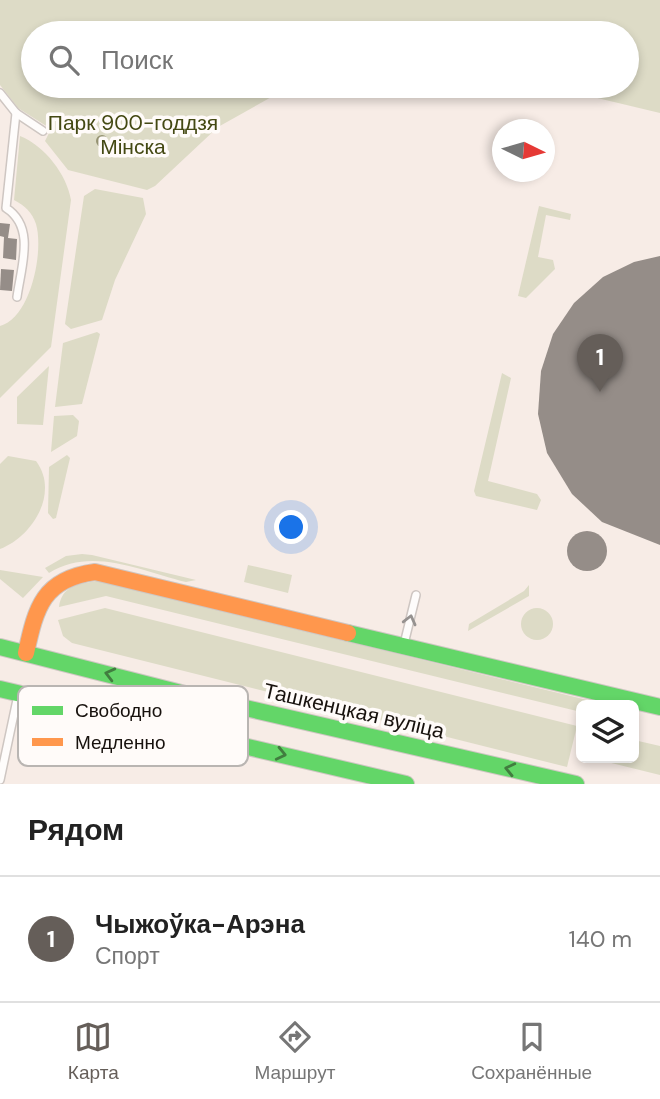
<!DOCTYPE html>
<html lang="ru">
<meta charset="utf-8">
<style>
:root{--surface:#fff;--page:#f2f2f2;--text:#222;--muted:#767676;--line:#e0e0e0;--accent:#655e59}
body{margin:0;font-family:"DM Sans",sans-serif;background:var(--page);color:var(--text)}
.controls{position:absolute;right:21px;bottom:21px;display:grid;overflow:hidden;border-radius:10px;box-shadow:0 4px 10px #0003}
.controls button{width:63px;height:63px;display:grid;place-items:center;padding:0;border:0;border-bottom:2px solid var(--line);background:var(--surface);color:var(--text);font:35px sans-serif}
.compass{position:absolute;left:492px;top:119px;width:63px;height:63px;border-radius:50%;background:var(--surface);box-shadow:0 4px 10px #0003;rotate:95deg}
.you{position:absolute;left:292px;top:528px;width:24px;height:24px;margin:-18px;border:5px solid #fff;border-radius:50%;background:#1a73e8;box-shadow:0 0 0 10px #1a73e833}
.badge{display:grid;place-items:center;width:46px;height:46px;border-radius:50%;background:var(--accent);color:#fff;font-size:23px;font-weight:700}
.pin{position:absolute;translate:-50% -58px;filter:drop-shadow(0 2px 4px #0008)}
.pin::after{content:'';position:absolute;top:37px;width:24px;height:21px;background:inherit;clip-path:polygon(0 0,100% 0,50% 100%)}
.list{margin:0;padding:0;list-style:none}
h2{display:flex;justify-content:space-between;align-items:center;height:91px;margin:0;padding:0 28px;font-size:30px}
h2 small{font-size:23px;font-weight:400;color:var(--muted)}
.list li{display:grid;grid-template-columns:46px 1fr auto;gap:21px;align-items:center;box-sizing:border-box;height:126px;padding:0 28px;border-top:2px solid var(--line)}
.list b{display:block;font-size:26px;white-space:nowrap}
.list p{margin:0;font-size:23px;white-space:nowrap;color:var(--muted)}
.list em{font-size:23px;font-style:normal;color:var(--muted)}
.icon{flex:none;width:38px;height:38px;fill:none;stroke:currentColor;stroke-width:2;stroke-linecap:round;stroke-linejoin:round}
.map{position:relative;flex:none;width:660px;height:784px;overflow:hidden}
.search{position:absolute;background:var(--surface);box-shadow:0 4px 10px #0003;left:21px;right:21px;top:21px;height:77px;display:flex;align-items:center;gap:18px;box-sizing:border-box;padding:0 24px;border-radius:38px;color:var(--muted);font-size:26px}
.sheet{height:217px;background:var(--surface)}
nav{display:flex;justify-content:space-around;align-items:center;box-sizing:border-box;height:98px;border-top:2px solid var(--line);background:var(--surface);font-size:19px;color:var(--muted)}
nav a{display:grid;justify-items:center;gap:4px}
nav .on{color:var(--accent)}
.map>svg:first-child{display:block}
.green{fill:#dddbc6}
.building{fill:#958d88}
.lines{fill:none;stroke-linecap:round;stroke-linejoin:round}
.lane-casing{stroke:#cec6c2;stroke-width:10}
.fast-casing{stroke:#cec6c2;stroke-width:18}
.slow-casing{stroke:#cec6c2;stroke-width:18}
.lane{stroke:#fefcfb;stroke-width:7}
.fast{stroke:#63d668;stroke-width:16}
.slow{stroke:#ff974d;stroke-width:16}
.tree{fill:#959272}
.oneway{stroke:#969290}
.oneway2{stroke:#417d3f}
.labels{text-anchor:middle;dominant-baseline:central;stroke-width:7;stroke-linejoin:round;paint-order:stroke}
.park-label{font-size:21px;fill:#444913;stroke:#fffbf9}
.street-label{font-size:21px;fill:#17110d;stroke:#fffbf9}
.key{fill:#fffbf9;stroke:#b9b5b2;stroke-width:2}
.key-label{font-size:19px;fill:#17110d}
</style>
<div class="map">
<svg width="660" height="784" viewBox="0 0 660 784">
<rect width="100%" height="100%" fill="#f7ece6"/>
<g class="green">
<path d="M0 0H660V113L547 86H627V33H33V86H291L218 127 155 186 147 190 68 170 45 141 51 129 18 108 0 85Z"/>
<path d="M20 136C45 146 67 175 71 200L51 347 0 398V326C31 318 44 251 36 224 32 212 25 206 14 200Z"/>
<path d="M95 189 143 198 146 214 115 280 102 320 71 329 65 324 84 196Z"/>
<path d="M539 206 571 214 570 220 546 215 538 257 553 260 555 269 526 298 518 296Z"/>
<path d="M97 332 100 334 82 404 55 407 63 343Z"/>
<path d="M49 366 43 425 17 424V397Z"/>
<path d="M502 373 511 378 488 481 537 494 541 500 537 510 476 496 474 491Z"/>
<path d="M73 415 79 421 77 436 51 452 54 416Z"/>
<path d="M67 455 70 458 56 518 53 519 48 513 49 467Z"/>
<path d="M8 456 36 461C60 493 32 537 0 549V464Z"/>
<path d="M82 554 92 555 196 580 186 582C142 571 91 546 49 573L45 568 66 556Z"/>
<path d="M248 565 292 575 288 593 244 582Z"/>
<path d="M0 570 43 577 23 598 0 579Z"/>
<path d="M97 581 608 705H581V712L106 596 59 607C62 585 79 584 97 581Z"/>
<path d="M529 585V596L468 631 469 624 524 591Z"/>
<circle cx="537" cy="624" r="16"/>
<path d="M105 608 577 726 567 767 72 643 63 636 58 620Z"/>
<path d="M634 740 660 746V775L591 758H634Z"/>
</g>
<g class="building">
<path d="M0 223 10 224 8 238 17 239 16 260 3 258 4 237 0 236Z"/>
<path d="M660 256V545L602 522 572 494 547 453 538 414 541 371 553 334 574 303 603 277 634 262Z"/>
<path d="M1 269 14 270 12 291 0 290Z"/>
<circle cx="587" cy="551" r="20"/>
</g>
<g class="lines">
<g class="lane-casing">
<g id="lane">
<path d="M0 93 16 113 43 131"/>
<path d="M16 113 6 208C36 227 21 267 17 297"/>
<path d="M404 644 416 595"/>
<path d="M0 780 18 695"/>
</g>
</g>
<g class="fast-casing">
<g id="fast">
<path d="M348 633 660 707"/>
<path d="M0 647 189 695 576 784"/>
<path d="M0 689 406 784"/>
</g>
</g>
<g class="slow-casing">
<path id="slow" d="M26 653C36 607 43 579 95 572L348 633"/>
</g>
<use href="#lane" class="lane"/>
<use href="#fast" class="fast"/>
<use href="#slow" class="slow"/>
</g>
<circle class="tree" cx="102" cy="141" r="6"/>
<defs><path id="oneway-chevron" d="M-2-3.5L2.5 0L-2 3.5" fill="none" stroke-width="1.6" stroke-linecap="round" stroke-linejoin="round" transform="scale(1.75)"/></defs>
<use class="oneway" href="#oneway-chevron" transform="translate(410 620) rotate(-76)"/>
<g class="oneway2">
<use href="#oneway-chevron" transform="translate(110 674) rotate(-166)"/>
<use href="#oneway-chevron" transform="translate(281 754) rotate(13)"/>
<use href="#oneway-chevron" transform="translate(510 769) rotate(-167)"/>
</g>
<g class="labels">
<g class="park-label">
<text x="133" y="123">Парк 900-годдзя<tspan x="133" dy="24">Мінска</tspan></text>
</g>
<g class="street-label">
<text transform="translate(354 711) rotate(13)">Ташкенцкая вуліца</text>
</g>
</g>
<rect x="18" y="686" width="230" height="80" rx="10" class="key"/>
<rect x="32" y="706" width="31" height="9" fill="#63d668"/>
<rect x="32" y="738" width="31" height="8" fill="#ff974d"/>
<g class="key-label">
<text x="75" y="717">Свободно</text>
<text x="75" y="749">Медленно</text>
</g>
</svg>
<div class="controls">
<button><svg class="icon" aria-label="layers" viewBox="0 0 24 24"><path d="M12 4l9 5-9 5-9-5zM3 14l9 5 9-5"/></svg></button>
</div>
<svg class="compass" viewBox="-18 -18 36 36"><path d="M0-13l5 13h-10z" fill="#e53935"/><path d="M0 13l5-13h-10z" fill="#767676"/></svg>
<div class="you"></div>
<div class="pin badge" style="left:600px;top:392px">1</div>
<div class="search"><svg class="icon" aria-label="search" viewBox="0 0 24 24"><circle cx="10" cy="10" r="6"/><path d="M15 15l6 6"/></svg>Поиск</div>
</div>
<section class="sheet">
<h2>Рядом<small></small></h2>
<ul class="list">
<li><span class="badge">1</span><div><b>Чыжоўка-Арэна</b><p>Спорт</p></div><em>140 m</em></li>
</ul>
</section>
<nav>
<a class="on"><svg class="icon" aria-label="map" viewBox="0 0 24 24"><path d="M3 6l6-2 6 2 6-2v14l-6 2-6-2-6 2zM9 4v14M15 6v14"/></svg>Карта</a>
<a><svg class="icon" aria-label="directions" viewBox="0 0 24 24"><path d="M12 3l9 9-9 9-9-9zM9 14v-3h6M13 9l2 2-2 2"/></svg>Маршрут</a>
<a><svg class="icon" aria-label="saved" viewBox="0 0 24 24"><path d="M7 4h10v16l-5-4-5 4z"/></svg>Сохранённые</a>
</nav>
